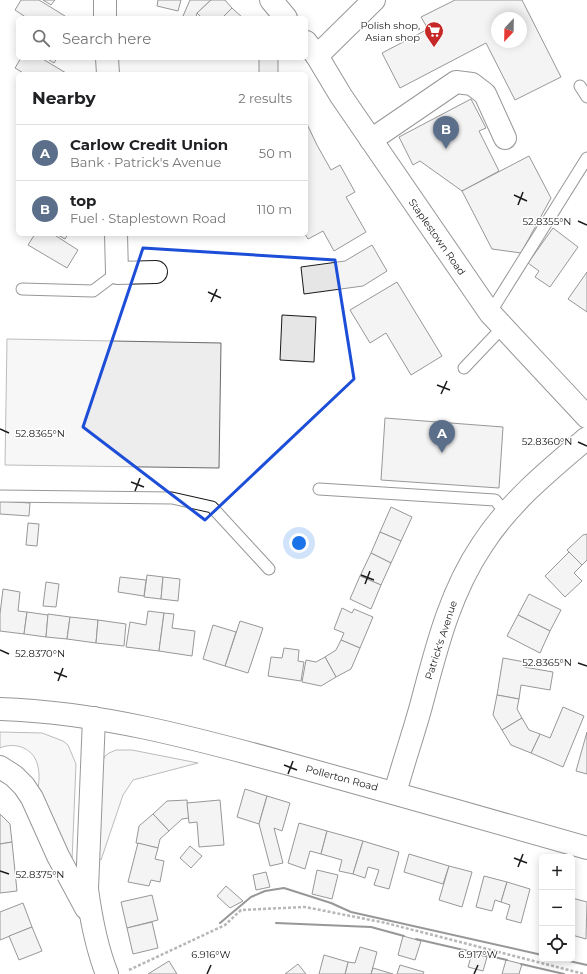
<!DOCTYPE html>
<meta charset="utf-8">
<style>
:root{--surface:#fff;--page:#f2f2f2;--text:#202124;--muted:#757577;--line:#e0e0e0;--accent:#0f766e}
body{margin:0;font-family:Montserrat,sans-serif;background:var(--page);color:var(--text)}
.controls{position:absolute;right:12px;bottom:12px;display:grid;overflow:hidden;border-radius:6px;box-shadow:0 2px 10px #0003}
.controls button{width:36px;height:36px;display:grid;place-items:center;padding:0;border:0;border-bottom:1px solid var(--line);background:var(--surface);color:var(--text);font:20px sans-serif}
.compass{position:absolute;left:491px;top:12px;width:36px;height:36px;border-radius:50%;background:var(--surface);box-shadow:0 2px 10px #0003;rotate:202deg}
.you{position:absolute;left:299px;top:543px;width:14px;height:14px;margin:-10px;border:3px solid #fff;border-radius:50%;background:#1a73e8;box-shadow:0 0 0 6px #1a73e833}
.badge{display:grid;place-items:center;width:26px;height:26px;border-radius:50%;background:var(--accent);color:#fff;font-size:13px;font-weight:700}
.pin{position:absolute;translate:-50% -33px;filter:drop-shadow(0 1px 2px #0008)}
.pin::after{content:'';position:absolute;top:21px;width:14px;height:12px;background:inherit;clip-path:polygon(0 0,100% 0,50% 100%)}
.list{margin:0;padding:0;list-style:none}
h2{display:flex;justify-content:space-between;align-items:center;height:52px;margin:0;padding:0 16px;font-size:17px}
h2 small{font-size:13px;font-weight:400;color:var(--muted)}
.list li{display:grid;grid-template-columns:26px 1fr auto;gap:12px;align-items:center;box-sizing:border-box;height:56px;padding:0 16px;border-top:1px solid var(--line)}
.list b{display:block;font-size:15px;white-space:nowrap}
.list p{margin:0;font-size:13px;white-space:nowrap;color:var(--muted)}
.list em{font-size:13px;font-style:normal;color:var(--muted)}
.icon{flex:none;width:22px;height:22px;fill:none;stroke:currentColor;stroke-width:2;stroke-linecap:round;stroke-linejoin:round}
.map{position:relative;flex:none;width:587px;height:974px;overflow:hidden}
.search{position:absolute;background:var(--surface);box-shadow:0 2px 10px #0003;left:16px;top:16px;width:292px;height:44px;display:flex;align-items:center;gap:10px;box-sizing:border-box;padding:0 14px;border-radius:6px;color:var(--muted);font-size:15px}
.panel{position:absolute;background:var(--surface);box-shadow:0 2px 10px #0003;left:16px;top:72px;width:292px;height:164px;border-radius:6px}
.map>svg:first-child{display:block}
.green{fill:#ededed;stroke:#6a6a6a}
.building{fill:#e6e6e6;stroke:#1a1a1a;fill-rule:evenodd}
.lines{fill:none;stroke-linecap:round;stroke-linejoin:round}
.lane-casing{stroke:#1a1a1a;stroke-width:13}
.street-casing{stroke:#1a1a1a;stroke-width:24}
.secondary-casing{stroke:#1a1a1a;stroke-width:24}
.path{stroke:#5f5f5f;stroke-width:2.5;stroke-dasharray:3 2;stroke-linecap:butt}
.lane{stroke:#fff;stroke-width:11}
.street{stroke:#fff;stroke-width:22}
.secondary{stroke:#fff;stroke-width:22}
.wall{stroke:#1a1a1a;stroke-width:2}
.marked{fill:none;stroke:#1d4ed8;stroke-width:3;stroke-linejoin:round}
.ticks{fill:none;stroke:#1a1a1a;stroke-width:1.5}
.labels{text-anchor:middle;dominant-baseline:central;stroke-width:3;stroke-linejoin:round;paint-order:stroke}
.poi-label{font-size:10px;fill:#1a1a1a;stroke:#fff;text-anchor:end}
.street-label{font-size:10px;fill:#1a1a1a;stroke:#fff}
.ticks-label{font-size:10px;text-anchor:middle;fill:#1a1a1a;stroke:#fff;stroke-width:3;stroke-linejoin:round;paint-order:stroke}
</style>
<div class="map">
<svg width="587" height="974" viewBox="0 0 587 974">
<rect width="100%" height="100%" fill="#fff"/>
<g class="green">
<path d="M7 339 221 343 219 468 5 465Z"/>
<path d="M0 732 42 733 63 741 68 745 76 764 72 861 37 792C39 784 40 776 38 767 35 749 16 741 0 748Z"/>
<path d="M116 750H132L198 763 133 780 123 795 101 860 96 855 99 770 105 756 109 753Z"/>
</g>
<g class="building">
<path d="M21 0H39L65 16 64 18H27L15 10Z"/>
<path d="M43 0H55L51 5Z"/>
<path d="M158 0H181L178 11 157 6Z"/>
<path d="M190 0H211L197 13 196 18H189L183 16Z"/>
<path d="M211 0H225L232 8 222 18H202L197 13Z"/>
<path d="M455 0H522L561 77 515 100 486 43 400 88 382 53 428 29 421 17ZM497 18H521V42H497Z"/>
<path d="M232 8 243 18H222Z"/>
<path d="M21 58H41L66 73 25 74 15 68Z"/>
<path d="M46 58H57L54 63Z"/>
<rect x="259" y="58" width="19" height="16"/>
<path d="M471 99 486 128 479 131 499 171 462 191 420 161 413 165 399 137Z"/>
<path d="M306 122 317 145 331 170 340 165 355 192 346 197 366 232 334 251 323 231 308 239 305 234Z"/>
<path d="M529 156 551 198 521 253 492 249 462 191Z"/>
<path d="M553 228 578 247 550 287 535 277 539 271 528 263Z"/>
<path d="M35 234H53L78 250 67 268 28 245Z"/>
<path d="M56 234H68L65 239Z"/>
<path d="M372 245 387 271 363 286 304 294 301 267 345 261Z"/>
<path d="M587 272V312L568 299Z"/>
<path d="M397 282 442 356 411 375 386 333 370 343 350 310Z"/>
<path d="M282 315 316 317 314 362 280 360Z"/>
<path d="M385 418 503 427 499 488 381 480Z"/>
<path d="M0 501 30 503 29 516 0 514Z"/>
<path d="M391 507 412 517 401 541 380 532Z"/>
<path d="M28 523 39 524 37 546 26 545Z"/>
<path d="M380 532 401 541 391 563 371 553Z"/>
<path d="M587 534V560L582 565 567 550 583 535Z"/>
<path d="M569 552 582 565 574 573 582 581 565 597 545 576Z"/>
<path d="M371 553 391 563 381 585 360 576Z"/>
<path d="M147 575 163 577 161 599 144 597Z"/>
<path d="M360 576 381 585 371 609 350 599Z"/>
<path d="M120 577 146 580 144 596 118 592Z"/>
<path d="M163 577 180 579 178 601 161 599Z"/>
<path d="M46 582 59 584 56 607 43 606Z"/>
<path d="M3 589 20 592 18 611 27 612 24 634 0 631V614Z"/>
<path d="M529 594 561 610 550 631 518 615Z"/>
<path d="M342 608 352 613 354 609 373 617 360 648 341 640 344 633 334 629Z"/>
<path d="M148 611 164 613 159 651 126 647 130 622 146 625Z"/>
<path d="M27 612 48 615 46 637 24 634Z"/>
<path d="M164 613 174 614 172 628 195 631 192 656 159 651Z"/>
<path d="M48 614 70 617 67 639 46 637Z"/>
<path d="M518 615 550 631 540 653 507 636Z"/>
<path d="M70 617 98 620 96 643 67 639Z"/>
<path d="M98 620 126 624 124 646 96 643Z"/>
<path d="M240 621 263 628 248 673 225 666Z"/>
<path d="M213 625 236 632 225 666 203 659Z"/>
<path d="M341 640 360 648 351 669 336 677 325 657 336 650Z"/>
<path d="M284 648 299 650 298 661 304 662 301 681 268 676 271 657 282 658Z"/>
<path d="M325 657 336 677 321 686 302 682 306 660 316 662Z"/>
<path d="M503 658 525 662 524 667 553 672 550 690 521 685 519 699 497 695Z"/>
<path d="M497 695 519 699 517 709 522 718 502 730 493 715Z"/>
<path d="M563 707 584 716 563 767 531 753 540 734 550 738Z"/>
<path d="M522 718 529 730 540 734 531 753 511 745 502 730Z"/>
<path d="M587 732V774L576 771Z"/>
<path d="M245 789 267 796 259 824 237 817Z"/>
<path d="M267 796 290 803 282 831 274 828 283 863 270 866 259 824Z"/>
<path d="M187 800 189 818 182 819 169 831 153 814 167 801Z"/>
<path d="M220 800 224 845 199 847 197 822 189 823 187 803Z"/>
<path d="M0 814 10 824 12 842 0 844Z"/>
<path d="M153 814 169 831 160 839 158 848 136 843 139 826Z"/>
<path d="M299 823 327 831 321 854 310 851 305 869 288 863Z"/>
<path d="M327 831 363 841 353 874 339 871 342 860 321 854Z"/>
<path d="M363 841 399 852 389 889 374 885 379 870 368 867 365 878 353 874Z"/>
<path d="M12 842 17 891 0 893V844Z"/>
<path d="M138 843 158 848 155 859 164 861 160 882 151 880 149 886 128 882Z"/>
<path d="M190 846 202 856 191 868 180 858Z"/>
<path d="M409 854 449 866 443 884 404 872Z"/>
<path d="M449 866 472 872 462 907 439 900Z"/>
<path d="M317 870 338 875 332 899 312 894Z"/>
<path d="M266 872 270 887 256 890 253 875Z"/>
<path d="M484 876 507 882 501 902 495 900 492 911 476 907Z"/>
<path d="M507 882 530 889 521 923 506 919 510 905 501 902Z"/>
<path d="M226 886 243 901 230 908 217 896Z"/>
<path d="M152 895 158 920 127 928 121 902Z"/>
<path d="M572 898 587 902 586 939 572 935Z"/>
<path d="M23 903 32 927 0 940V912Z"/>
<path d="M152 922 158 948 133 954 127 928Z"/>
<path d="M32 927 42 951 19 960 9 936Z"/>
<path d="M403 936 421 941 415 960 398 955Z"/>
<path d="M360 947 377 952 371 974H345L348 962 355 963Z"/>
<path d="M472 953 487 957 483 971 468 967Z"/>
<path d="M324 955 348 962 345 974H319Z"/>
<path d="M506 960 522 964 519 974H502Z"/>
<path d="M169 961 177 974H148Z"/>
<path d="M298 964 306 974H285Z"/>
<path d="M400 965 424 972 423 974H397Z"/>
<path d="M373 968 393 974H371Z"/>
</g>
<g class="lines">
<g class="lane-casing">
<g id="lane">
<path d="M580 86 587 97"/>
<path d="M22 289 93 291 117 273"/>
<path d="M490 313 587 158"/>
<path d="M464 368 503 327"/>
<path d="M319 489 495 500 506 513"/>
<path d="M0 496 172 498 212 507 269 569"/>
</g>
</g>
<g class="street-casing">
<g id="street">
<path d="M105 0V18"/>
<path d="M317 56 374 0"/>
<path d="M107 58 108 74"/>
<path d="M371 140 456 82 472 84 485 94 505 138"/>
<path d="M116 234 117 273 156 272"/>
<path d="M94 718 87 889C91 919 96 946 107 974"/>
<path d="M0 767 14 776 24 786 32 798 58 856 86 908"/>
</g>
</g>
<g class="secondary-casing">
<g id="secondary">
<path d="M271 0 286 18"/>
<path d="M306 42 317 56 341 96 490 313 587 417"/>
<path d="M0 709C98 712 194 738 289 764 388 791 488 820 587 848"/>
<path d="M395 793C403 764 413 735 421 706 436 650 449 594 482 545 509 503 549 470 587 438"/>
</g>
</g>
<path class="path" d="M129 970 225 925 241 910 305 907 386 923 584 974"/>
<use href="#lane" class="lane"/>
<use href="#street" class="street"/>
<use href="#secondary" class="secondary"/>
<g class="wall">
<path d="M220 923 251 897 265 891 284 888 331 903 351 912 542 955"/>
<path d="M276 923 371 927 404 936"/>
<path d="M416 939 507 960"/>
<path d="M560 959 587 965"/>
<path d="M521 964 564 974"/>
</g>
</g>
<path d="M0 0H587V974H0ZM143 248 335 260 354 379 205 520 83 427Z" fill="#fff" fill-opacity=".55" fill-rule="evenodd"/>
<path class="marked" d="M143 248 335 260 354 379 205 520 83 427Z"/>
<path class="ticks" d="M514 195 527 201M518 205 523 192M578 221 587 225M208 292 221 298M211 302 217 289M437 385 450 390M441 394 447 381M0 429 9 433M578 442 587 446M131 482 144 487M135 491 140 478M361 575 374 580M365 584 370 571M0 650 9 654M578 663 587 666M54 672 67 677M58 681 63 668M284 765 297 770M288 774 293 761M514 858 527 863M518 867 523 854M0 871 9 874M207 974 211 965M474 974 478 965"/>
<defs>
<g id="supermarket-pin" transform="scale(1)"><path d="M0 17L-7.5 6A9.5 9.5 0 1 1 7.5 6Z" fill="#c62828" stroke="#fff"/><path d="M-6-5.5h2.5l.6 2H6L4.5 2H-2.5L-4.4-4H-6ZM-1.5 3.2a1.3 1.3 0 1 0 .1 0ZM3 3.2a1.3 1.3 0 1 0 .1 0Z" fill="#fff"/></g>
</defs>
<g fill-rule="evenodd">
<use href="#supermarket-pin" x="434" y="31"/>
</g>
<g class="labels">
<g class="poi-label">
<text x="420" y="25">Polish shop,<tspan x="420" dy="12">Asian shop</tspan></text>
</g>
<g class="street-label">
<text transform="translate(437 237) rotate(55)">Staplestown Road</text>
<text transform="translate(441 640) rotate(-72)">Patrick's Avenue</text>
<text transform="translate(342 778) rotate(15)">Pollerton Road</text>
</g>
</g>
<g class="ticks-label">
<text x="547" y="225">52.8355°N</text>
<text x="40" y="437">52.8365°N</text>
<text x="547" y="445">52.8360°N</text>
<text x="40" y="657">52.8370°N</text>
<text x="547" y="666">52.8365°N</text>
<text x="40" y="878">52.8375°N</text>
<text x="211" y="958">6.916°W</text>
<text x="478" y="958">6.917°W</text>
</g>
</svg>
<div class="controls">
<button>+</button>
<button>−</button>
<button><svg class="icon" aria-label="locate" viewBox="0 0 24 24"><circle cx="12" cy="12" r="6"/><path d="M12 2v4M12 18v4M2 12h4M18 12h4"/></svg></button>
</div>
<svg class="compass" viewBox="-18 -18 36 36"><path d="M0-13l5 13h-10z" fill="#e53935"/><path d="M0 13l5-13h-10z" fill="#757577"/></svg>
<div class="you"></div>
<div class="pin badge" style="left:442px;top:453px;background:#5c6f8a">A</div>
<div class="pin badge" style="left:446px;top:149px;background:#5c6f8a">B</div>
<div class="search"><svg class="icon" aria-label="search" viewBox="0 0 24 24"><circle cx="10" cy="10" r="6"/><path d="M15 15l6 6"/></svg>Search here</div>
<section class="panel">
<h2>Nearby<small>2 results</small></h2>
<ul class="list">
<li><span class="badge" style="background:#5c6f8a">A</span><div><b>Carlow Credit Union</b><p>Bank · Patrick's Avenue</p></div><em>50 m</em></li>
<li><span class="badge" style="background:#5c6f8a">B</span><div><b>top</b><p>Fuel · Staplestown Road</p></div><em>110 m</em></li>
</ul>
</section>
</div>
